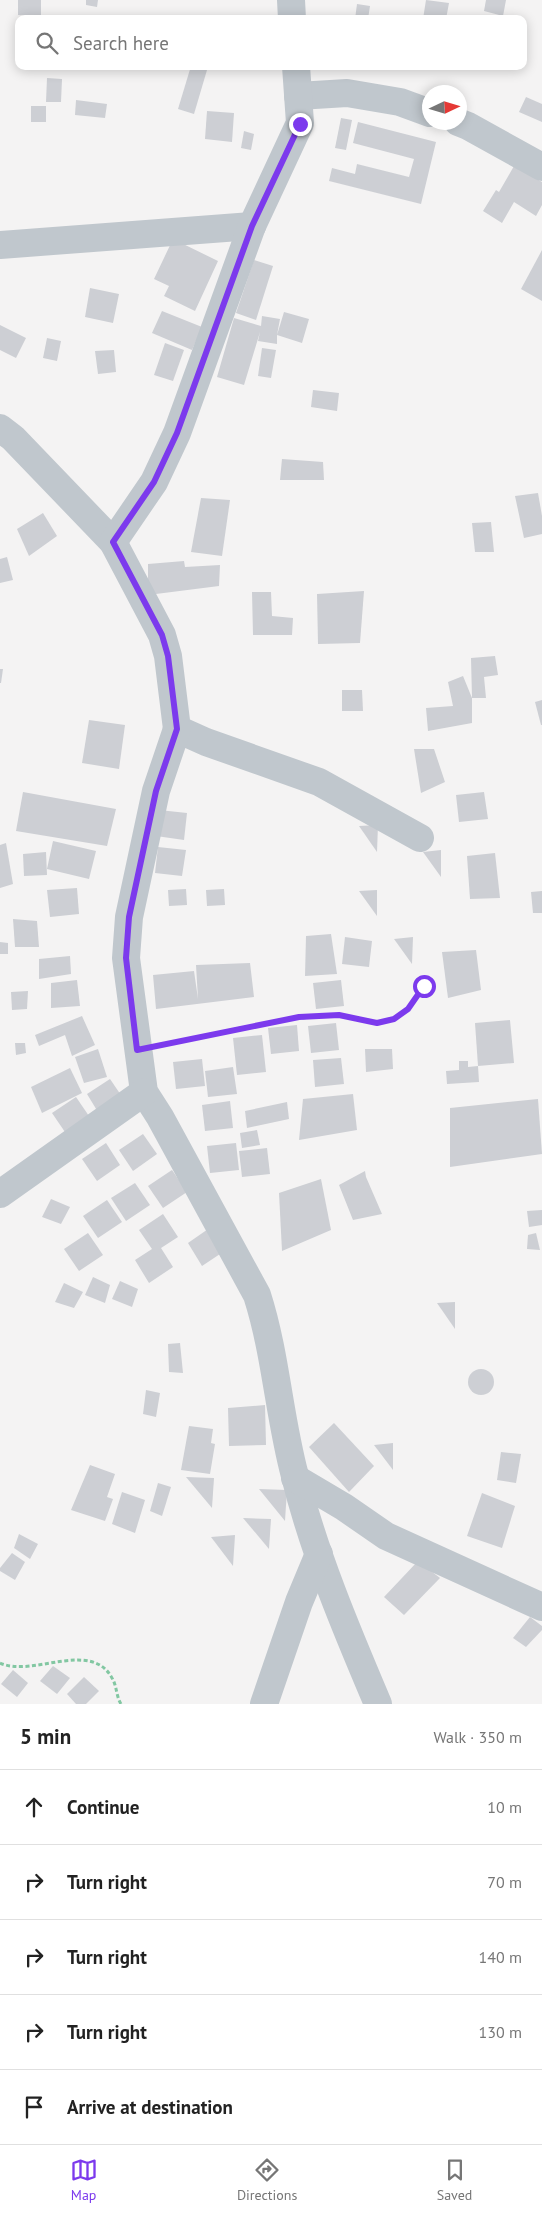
<!DOCTYPE html>
<meta charset="utf-8">
<style>
:root{--surface:#fff;--page:#f6f6f6;--text:#222;--muted:#767676;--line:#e0e0e0;--accent:#7c3aed}
body{margin:0;font-family:"PT Sans",sans-serif;background:var(--page);color:var(--text)}
.compass{position:absolute;left:422px;top:85px;width:45px;height:45px;border-radius:50%;background:var(--surface);box-shadow:0 2px 12px #0003;rotate:86deg}
.stop{position:absolute;width:15px;height:15px;margin:-11px;border:4px solid #7c3aed;border-radius:50%;background:#fff}
.stop.end{background:#7c3aed;border-color:#fff;box-shadow:0 1px 5px #0008}
.list{margin:0;padding:0;list-style:none}
h2{display:flex;justify-content:space-between;align-items:center;height:65px;margin:0;padding:0 20px;font-size:21px}
h2 small{font-size:16px;font-weight:400;color:var(--muted)}
.list li{display:grid;grid-template-columns:32px 1fr auto;gap:15px;align-items:center;box-sizing:border-box;height:75px;padding:0 20px;border-top:1px solid var(--line)}
.list b{display:block;font-size:19px;white-space:nowrap}
.list em{font-size:16px;font-style:normal;color:var(--muted)}
.icon{flex:none;width:28px;height:28px;fill:none;stroke:currentColor;stroke-width:2;stroke-linecap:round;stroke-linejoin:round}
.map{position:relative;flex:none;width:542px;height:1704px;overflow:hidden}
.search{position:absolute;background:var(--surface);box-shadow:0 2px 12px #0003;left:15px;right:15px;top:15px;height:55px;display:flex;align-items:center;gap:12px;box-sizing:border-box;padding:0 18px;border-radius:10px;color:var(--muted);font-size:19px}
.sheet{height:440px;background:var(--surface)}
nav{display:flex;justify-content:space-around;align-items:center;box-sizing:border-box;height:70px;border-top:1px solid var(--line);background:var(--surface);font-size:14px;color:var(--muted)}
nav a{display:grid;justify-items:center;gap:2px}
nav .on{color:var(--accent)}
.map>svg:first-child{display:block}
.building{fill:#cdcfd4}
.lines{fill:none;stroke-linecap:round;stroke-linejoin:round}
.path{stroke:#82c7a2;stroke-width:3;stroke-dasharray:4 2.5;stroke-linecap:butt}
.minor{stroke:#c0c7cd;stroke-width:28}
.route{stroke:#7c3aed;stroke-width:6}
</style>
<div class="map">
<svg width="542" height="1704" viewBox="0 0 542 1704">
<rect width="100%" height="100%" fill="#f4f3f3"/>
<g class="building">
<path d="M18 0H41V16L18 15Z"/>
<path d="M86 0H98L97 7 86 5Z"/>
<path d="M426 0 449 3 446 19H423Z"/>
<path d="M486 0H506L503 16 484 11Z"/>
<path d="M357 4 370 6 368 19H355Z"/>
<path d="M191 66 207 70 194 114 178 109Z"/>
<path d="M47 78 62 79 61 102H46Z"/>
<path d="M526 97 542 104V122L519 112Z"/>
<path d="M76 100 107 104 105 118 75 115Z"/>
<rect x="31" y="106" width="15" height="16"/>
<path d="M207 111 234 113 232 142 205 139Z"/>
<path d="M341 118 352 120 346 150 335 148Z"/>
<path d="M358 122 436 142 421 204 329 181 332 168 355 174 357 164 409 177 414 159 353 143Z"/>
<path d="M244 131 254 134 251 150 241 148Z"/>
<path d="M514 166 542 182V205L536 216 514 202 502 223 483 211 496 190 499 192Z"/>
<path d="M173 239 218 261 195 311 164 296 169 286 154 279Z"/>
<path d="M542 250V301L521 289Z"/>
<path d="M254 260 273 266 256 320 236 313Z"/>
<path d="M90 288 119 294 113 323 85 317Z"/>
<path d="M162 311 202 327 192 350 152 333Z"/>
<path d="M284 312 309 319 302 343 277 335V344L258 341 260 332 244 385 217 377 234 318 261 326 262 316 280 319 277 335Z"/>
<path d="M0 325 26 338 16 358 0 350Z"/>
<path d="M47 338 61 341 57 361 43 358Z"/>
<path d="M165 343 184 350 173 381 154 375Z"/>
<path d="M262 348 276 350 271 378 258 376Z"/>
<path d="M114 350 116 372 98 374 95 351Z"/>
<path d="M313 390 339 393 337 411 311 407Z"/>
<path d="M282 459 323 462 324 480H280Z"/>
<path d="M538 493 542 516V534L524 538 515 496Z"/>
<path d="M201 498 230 500 222 556 191 552Z"/>
<path d="M43 513 57 536 29 556 17 529Z"/>
<path d="M491 522 494 552H475L472 523Z"/>
<path d="M7 557 13 580 0 583V559Z"/>
<path d="M184 561 185 567 220 565 219 586 148 595V564Z"/>
<path d="M364 591 360 643 318 644 317 594Z"/>
<path d="M252 592H271L272 616 293 618 292 635H253Z"/>
<path d="M495 656 498 675 484 677 486 698H472V723L428 731 426 708 453 706 448 682 463 676 472 698 471 658Z"/>
<path d="M0 669H3L1 683H0Z"/>
<path d="M342 690H362L363 711H342Z"/>
<path d="M542 700V725H541L535 702Z"/>
<path d="M89 720 125 725 119 769 82 763Z"/>
<path d="M414 749H434L445 782 421 793Z"/>
<path d="M23 792 116 809 107 846 16 831Z"/>
<path d="M484 792 488 819 459 822 456 795Z"/>
<path d="M159 810 187 813 184 840 156 836Z"/>
<path d="M378 825 377 852 359 826Z"/>
<path d="M53 841 96 851 89 879 47 869Z"/>
<path d="M6 843 13 884 0 888V845Z"/>
<path d="M158 847 186 850 182 876 155 873Z"/>
<path d="M441 850V877L423 852Z"/>
<path d="M46 852 47 875 24 876 23 854Z"/>
<path d="M495 853 500 898 470 899 467 856Z"/>
<path d="M77 888 79 914 50 917 47 890Z"/>
<path d="M186 889 187 905 169 906 168 890Z"/>
<path d="M224 889 225 905 207 906 206 890Z"/>
<path d="M377 890V916L359 891Z"/>
<path d="M542 891V913H533L531 892Z"/>
<path d="M13 919 37 921 39 947H15Z"/>
<path d="M331 934 337 974 305 976 306 936Z"/>
<path d="M345 937 372 941 369 967 342 964Z"/>
<path d="M413 937 412 964 394 939Z"/>
<path d="M0 942 8 943V954H0Z"/>
<path d="M476 950 481 990 448 998 442 952Z"/>
<path d="M70 956 71 974 39 979V959Z"/>
<path d="M250 963 254 997 156 1009 153 975 194 971 198 999 196 965Z"/>
<path d="M77 980 80 1006 51 1008V983Z"/>
<path d="M341 980 344 1006 316 1009 313 983Z"/>
<path d="M28 991 27 1009 12 1010 11 992Z"/>
<path d="M82 1016 95 1045 72 1056 65 1035 39 1046 35 1035Z"/>
<path d="M510 1020 514 1063 478 1066 475 1023Z"/>
<path d="M336 1023 339 1050 311 1053 308 1026Z"/>
<path d="M297 1025 299 1051 271 1054 268 1028Z"/>
<path d="M262 1035 266 1072 237 1075 233 1038Z"/>
<path d="M15 1043H25L26 1053 16 1055Z"/>
<path d="M98 1049 107 1077 84 1083 75 1057Z"/>
<path d="M365 1049H392L393 1069 366 1072Z"/>
<path d="M341 1058 344 1084 315 1087 313 1060Z"/>
<path d="M202 1059 205 1086 176 1089 173 1062Z"/>
<path d="M459 1061H468V1067L478 1066 479 1082 447 1084 446 1071 459 1070Z"/>
<path d="M233 1067 237 1094 208 1097 205 1071Z"/>
<path d="M70 1068 82 1093 42 1113 31 1087Z"/>
<path d="M110 1079 125 1101 101 1117 87 1094Z"/>
<path d="M353 1094 357 1130 299 1140 303 1099Z"/>
<path d="M76 1097 91 1119 67 1135 52 1113Z"/>
<path d="M538 1099 542 1154 450 1167V1108Z"/>
<path d="M230 1101 233 1128 205 1131 202 1105Z"/>
<path d="M287 1102 289 1119 247 1128 245 1111Z"/>
<path d="M257 1130 260 1145 242 1148 240 1133Z"/>
<path d="M143 1134 157 1154 133 1171 119 1150Z"/>
<path d="M106 1143 120 1165 97 1181 82 1159Z"/>
<path d="M236 1143 239 1170 210 1173 207 1146Z"/>
<path d="M267 1148 270 1174 242 1177 239 1151Z"/>
<path d="M172 1170 187 1192 163 1208 148 1186Z"/>
<path d="M365 1171 366 1177 382 1214 353 1220 339 1185Z"/>
<path d="M321 1179 331 1230 282 1251 279 1193Z"/>
<path d="M135 1183 150 1205 126 1221 111 1198Z"/>
<path d="M51 1199 70 1207 61 1224 42 1217Z"/>
<path d="M107 1200 122 1222 98 1238 83 1216Z"/>
<path d="M542 1210V1225L529 1227 527 1211Z"/>
<path d="M163 1214 178 1237 161 1248 173 1267 149 1283 135 1260 152 1249 139 1230Z"/>
<path d="M211 1227 226 1250 202 1266 188 1243Z"/>
<path d="M88 1233 103 1255 79 1271 64 1249Z"/>
<path d="M536 1233 540 1250 527 1249 528 1235Z"/>
<path d="M93 1277 110 1285 105 1303 85 1295Z"/>
<path d="M120 1281 138 1289 132 1307 112 1299Z"/>
<path d="M64 1283 83 1292 74 1308 55 1302Z"/>
<path d="M455 1302V1329L437 1303Z"/>
<path d="M180 1343 183 1373 169 1372 168 1344Z"/>
<circle cx="481" cy="1382" r="13"/>
<path d="M146 1390 160 1393 156 1417 143 1414Z"/>
<path d="M265 1405 266 1445 229 1446 228 1408Z"/>
<path d="M334 1423 374 1466 349 1492 309 1447Z"/>
<path d="M189 1426 213 1429 211 1443 215 1444 210 1474 181 1470Z"/>
<path d="M393 1443V1470L374 1445Z"/>
<path d="M501 1452 521 1454 516 1483 497 1480Z"/>
<path d="M90 1465 115 1474 107 1497 113 1499 105 1521 71 1510Z"/>
<path d="M186 1477 214 1478 212 1508Z"/>
<path d="M158 1483 171 1487 162 1516 150 1511Z"/>
<path d="M259 1489 287 1490 285 1521Z"/>
<path d="M122 1492 145 1500 135 1533 112 1524Z"/>
<path d="M482 1493 515 1506 502 1548 467 1536Z"/>
<path d="M243 1518 271 1519 269 1549Z"/>
<path d="M19 1534 38 1544 30 1559 14 1548Z"/>
<path d="M235 1535 233 1566 211 1537Z"/>
<path d="M12 1553 25 1562 15 1580 0 1571V1568Z"/>
<path d="M418 1561 440 1578 404 1615 384 1597Z"/>
<path d="M530 1617 542 1626V1630L526 1647 513 1638Z"/>
<path d="M53 1666 70 1678 57 1694 40 1681Z"/>
<path d="M13 1670 28 1683 17 1697 1 1684Z"/>
<path d="M84 1677 99 1691 86 1704H76L67 1694Z"/>
</g>
<g class="lines">
<g class="path">
<path d="M162 1045C218 1034 280 1016 336 1016 356 1015 374 1027 393 1019 407 1014 415 998 424 986"/>
<path d="M0 1663C32 1678 91 1639 112 1678 117 1686 116 1696 121 1704"/>
</g>
<g class="minor">
<path d="M291 0 292 19"/>
<path d="M298 96 347 93 400 102 430 113"/>
<path d="M458 122 468 126 542 167"/>
<path d="M0 245 252 226"/>
<path d="M0 428 13 438 113 542 162 635 168 656 177 729 206 742 319 782 420 838"/>
<path d="M113 542 154 482 177 433 252 226 300 123 296 66"/>
<path d="M177 729 156 791 129 917 126 958 144 1092 160 1117 257 1295C276 1354 279 1417 295 1476 314 1553 347 1631 378 1704"/>
<path d="M0 1194 144 1092"/>
<path d="M295 1478 344 1507 386 1536 542 1607"/>
<path d="M264 1704 299 1602 319 1554"/>
</g>
</g>
<g class="lines">
<path class="route" d="M300 124 252 226 177 433 154 482 113 542 162 635 168 656 177 729 156 791 129 917 126 958 137 1050 299 1017 339 1015 377 1023 394 1019 408 1009 424 986"/>
</g>
</svg>
<svg class="compass" viewBox="-18 -18 36 36"><path d="M0-13l5 13h-10z" fill="#e53935"/><path d="M0 13l5-13h-10z" fill="#767676"/></svg>
<div class="stop" style="left:424px;top:986px"></div>
<div class="stop end" style="left:300px;top:124px"></div>
<div class="search"><svg class="icon" aria-label="search" viewBox="0 0 24 24"><circle cx="10" cy="10" r="6"/><path d="M15 15l6 6"/></svg>Search here</div>
</div>
<section class="sheet">
<h2>5 min<small>Walk · 350 m</small></h2>
<ul class="list">
<li><svg class="icon" aria-label="ahead" viewBox="0 0 24 24"><path d="M12 20V5M6 11l6-6 6 6"/></svg><div><b>Continue</b></div><em>10 m</em></li>
<li><svg class="icon" aria-label="right" viewBox="0 0 24 24"><path d="M7 20v-9h11M14 6l5 5-5 5"/></svg><div><b>Turn right</b></div><em>70 m</em></li>
<li><svg class="icon" aria-label="right" viewBox="0 0 24 24"><path d="M7 20v-9h11M14 6l5 5-5 5"/></svg><div><b>Turn right</b></div><em>140 m</em></li>
<li><svg class="icon" aria-label="right" viewBox="0 0 24 24"><path d="M7 20v-9h11M14 6l5 5-5 5"/></svg><div><b>Turn right</b></div><em>130 m</em></li>
<li><svg class="icon" aria-label="arrive" viewBox="0 0 24 24"><path d="M6 21V4h12l-3 4 3 4H6"/></svg><div><b>Arrive at destination</b></div></li>
</ul>
</section>
<nav>
<a class="on"><svg class="icon" aria-label="map" viewBox="0 0 24 24"><path d="M3 6l6-2 6 2 6-2v14l-6 2-6-2-6 2zM9 4v14M15 6v14"/></svg>Map</a>
<a><svg class="icon" aria-label="directions" viewBox="0 0 24 24"><path d="M12 3l9 9-9 9-9-9zM9 14v-3h6M13 9l2 2-2 2"/></svg>Directions</a>
<a><svg class="icon" aria-label="saved" viewBox="0 0 24 24"><path d="M7 4h10v16l-5-4-5 4z"/></svg>Saved</a>
</nav>
